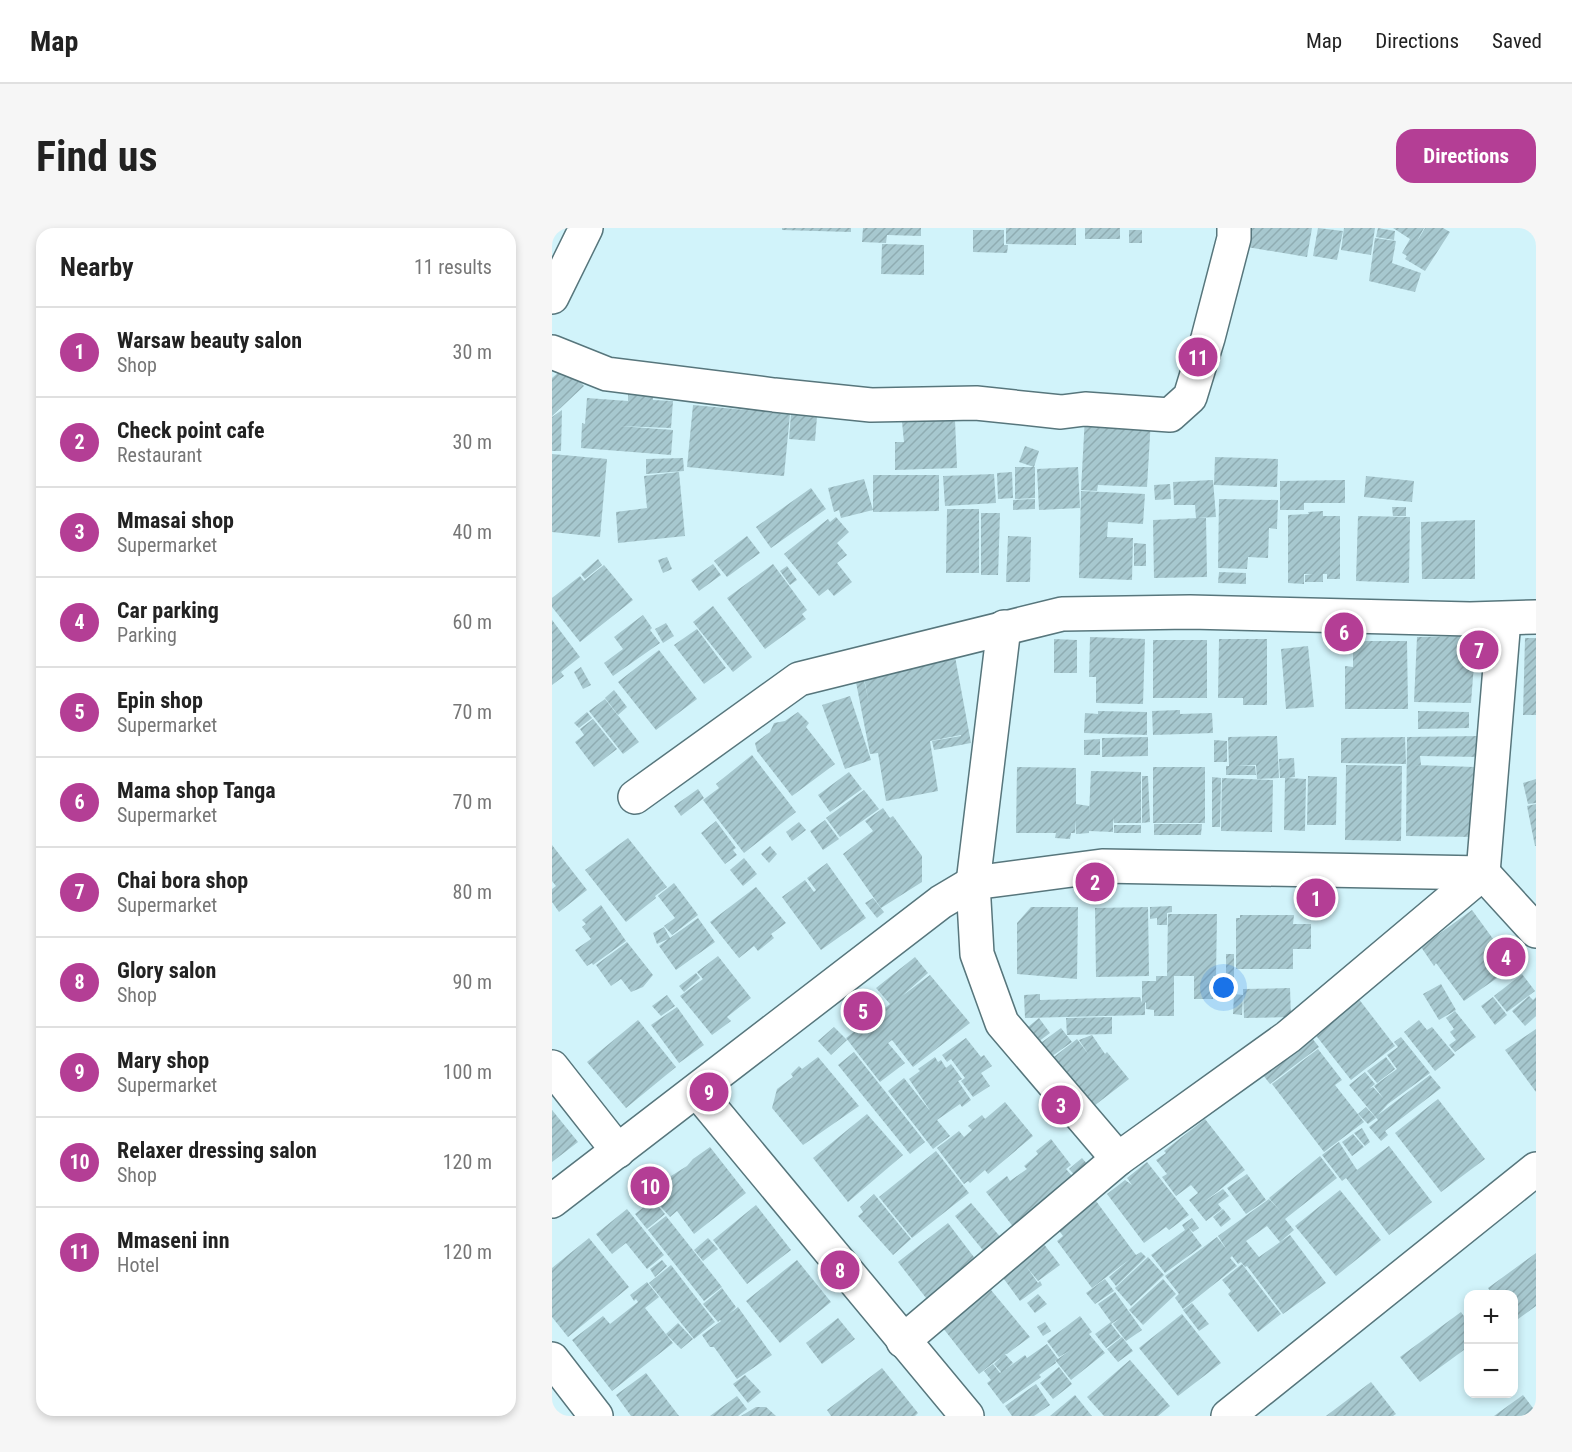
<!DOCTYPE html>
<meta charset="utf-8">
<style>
:root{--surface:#fff;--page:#f6f6f6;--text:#222;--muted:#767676;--line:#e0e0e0;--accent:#b43e95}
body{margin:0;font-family:"Roboto Condensed",sans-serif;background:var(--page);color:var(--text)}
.controls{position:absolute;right:18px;bottom:18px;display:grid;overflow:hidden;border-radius:12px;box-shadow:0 3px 9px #0003}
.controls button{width:54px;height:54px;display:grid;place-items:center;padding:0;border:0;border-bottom:2px solid var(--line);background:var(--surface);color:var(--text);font:30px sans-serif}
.you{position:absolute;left:672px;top:760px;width:21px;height:21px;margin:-15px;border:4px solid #fff;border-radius:50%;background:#1a73e8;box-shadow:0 0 0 9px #1a73e833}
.badge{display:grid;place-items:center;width:39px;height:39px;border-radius:50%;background:var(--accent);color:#fff;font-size:20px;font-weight:700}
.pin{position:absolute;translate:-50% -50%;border:3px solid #fff;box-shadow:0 2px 6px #0006}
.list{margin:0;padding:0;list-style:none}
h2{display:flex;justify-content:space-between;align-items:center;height:78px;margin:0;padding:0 24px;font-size:26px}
h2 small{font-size:20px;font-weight:400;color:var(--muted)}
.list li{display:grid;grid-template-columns:39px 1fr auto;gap:18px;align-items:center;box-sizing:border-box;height:90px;padding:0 24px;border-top:2px solid var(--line)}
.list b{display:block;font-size:22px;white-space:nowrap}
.list p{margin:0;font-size:20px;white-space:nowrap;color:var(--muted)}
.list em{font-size:20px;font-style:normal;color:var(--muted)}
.map{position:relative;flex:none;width:984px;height:1188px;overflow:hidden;border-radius:18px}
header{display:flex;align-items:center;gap:36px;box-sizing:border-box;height:84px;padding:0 30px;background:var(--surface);border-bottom:2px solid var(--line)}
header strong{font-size:28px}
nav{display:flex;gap:33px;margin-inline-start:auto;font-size:21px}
.intro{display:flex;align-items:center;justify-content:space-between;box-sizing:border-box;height:144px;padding:0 36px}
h1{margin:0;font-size:42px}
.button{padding:15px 27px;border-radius:18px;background:var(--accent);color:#fff;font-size:21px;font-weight:700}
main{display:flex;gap:36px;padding:0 36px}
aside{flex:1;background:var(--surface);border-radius:18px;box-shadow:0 3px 9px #0003}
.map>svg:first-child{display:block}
.building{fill:url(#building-hatch)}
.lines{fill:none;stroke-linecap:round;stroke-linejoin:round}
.minor-casing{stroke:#57767c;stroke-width:36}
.minor{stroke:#fff;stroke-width:33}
</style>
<header>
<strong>Map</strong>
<nav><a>Map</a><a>Directions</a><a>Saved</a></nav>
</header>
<div class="intro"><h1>Find us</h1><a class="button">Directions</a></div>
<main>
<aside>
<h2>Nearby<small>11 results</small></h2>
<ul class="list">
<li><span class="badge">1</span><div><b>Warsaw beauty salon</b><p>Shop</p></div><em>30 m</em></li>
<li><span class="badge">2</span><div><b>Check point cafe</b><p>Restaurant</p></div><em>30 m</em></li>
<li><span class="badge">3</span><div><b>Mmasai shop</b><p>Supermarket</p></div><em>40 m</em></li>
<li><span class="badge">4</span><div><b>Car parking</b><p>Parking</p></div><em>60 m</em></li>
<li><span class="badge">5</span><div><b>Epin shop</b><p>Supermarket</p></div><em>70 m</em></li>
<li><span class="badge">6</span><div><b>Mama shop Tanga</b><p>Supermarket</p></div><em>70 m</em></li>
<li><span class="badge">7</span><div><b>Chai bora shop</b><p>Supermarket</p></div><em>80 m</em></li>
<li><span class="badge">8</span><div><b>Glory salon</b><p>Shop</p></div><em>90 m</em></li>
<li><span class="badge">9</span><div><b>Mary shop</b><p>Supermarket</p></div><em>100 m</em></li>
<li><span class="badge">10</span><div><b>Relaxer dressing salon</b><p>Shop</p></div><em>120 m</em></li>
<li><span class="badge">11</span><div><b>Mmaseni inn</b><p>Hotel</p></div><em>120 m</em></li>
</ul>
</aside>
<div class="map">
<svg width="984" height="1188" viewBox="0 0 984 1188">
<defs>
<pattern id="building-hatch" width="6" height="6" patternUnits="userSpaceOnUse" patternTransform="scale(1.5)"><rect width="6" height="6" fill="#a7c8cf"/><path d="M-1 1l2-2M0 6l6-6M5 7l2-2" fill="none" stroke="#8facb2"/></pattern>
</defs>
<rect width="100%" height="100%" fill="#d1f3fa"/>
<g class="building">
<path d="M230 0H299V4L230 2Z"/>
<path d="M311 0H369V8L335 7 334 15 310 14Z"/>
<path d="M454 0H524V17L454 16Z"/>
<rect x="533" y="0" width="35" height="11"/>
<path d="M699 0H760L755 29 695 19Z"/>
<path d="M766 0 791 3 785 32 761 28Z"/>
<path d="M792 0H823L819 27 789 22Z"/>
<path d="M826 0 843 3 842 12 824 9Z"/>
<path d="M841 0H872L864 15 873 0H891L898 4 873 43 853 31 855 28 850 25 858 11Z"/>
<path d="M421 2H452V17H456L455 25 421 24Z"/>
<rect x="577" y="2" width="13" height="13"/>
<path d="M823 10 844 13 840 35 869 45 863 64 817 53Z"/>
<path d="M330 16 372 17V47L329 46Z"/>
<path d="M14 138 32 158 0 188V150Z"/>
<path d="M76 166 101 167V172L121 173 119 200 67 198 121 202 119 227 29 220 30 195 33 196 35 170 76 173Z"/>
<path d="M234 174 266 176 263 213 237 211 239 186H238L232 248 135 239 141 177 234 186Z"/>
<path d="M10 182 9 223H0V189Z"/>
<path d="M533 188 599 191 595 259 546 257 545 263 529 262Z"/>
<path d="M403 192 405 240 343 242V214H352L350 194Z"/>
<path d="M473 218 487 223 482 239 467 234Z"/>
<path d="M0 226 55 231 48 309 0 304Z"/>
<path d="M663 229 726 231 725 259 662 257Z"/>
<path d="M131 230 132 243 94 246V231Z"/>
<path d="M463 239H483V270L463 271Z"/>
<path d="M526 239 528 280 487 282 485 241Z"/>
<path d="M127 244 133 308 66 315 64 284 95 280 92 248Z"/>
<path d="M460 244 461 270 446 271 445 245Z"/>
<path d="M442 246 444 275 393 278 391 248Z"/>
<path d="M321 247H387V283L321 284Z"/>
<path d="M814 248 862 253 860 274 812 269Z"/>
<path d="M312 251 321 282 289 290 287 282 282 284 276 260Z"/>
<path d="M661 252 664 289 644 290 643 277H622L621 254Z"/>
<path d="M793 252V275H752V282H728V253Z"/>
<path d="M618 256 619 271 603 272 602 257Z"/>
<path d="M259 260 274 281 219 320 204 299Z"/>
<path d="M529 263 593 266 591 296 556 294 555 309 581 310 580 352 527 350Z"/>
<path d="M483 271V281L461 282V272Z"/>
<path d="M667 271 726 272 725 301 717 300 716 330 696 329 695 341 666 340Z"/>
<path d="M840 279H854V288H841Z"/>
<path d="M395 281H427V345H394Z"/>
<path d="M771 283V288H788V351H775V346H771V354H753V347L761 346H752V356L736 355V287L757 286 756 284Z"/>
<path d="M429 285H448L446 347H429Z"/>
<path d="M806 288 858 289 857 355 804 353Z"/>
<path d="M284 289 297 304 285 315 295 327 285 335 300 354 282 368 276 361 267 368 232 326 276 291 278 294Z"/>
<path d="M646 290H654L655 349 602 350 601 292Z"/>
<path d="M923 292V351H870L869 294Z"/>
<path d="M195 308 208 325 175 349 162 333Z"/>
<path d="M456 308 479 309 478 354H454Z"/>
<path d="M582 315 594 316V338H582Z"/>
<path d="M115 329 120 341 111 345 106 332Z"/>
<path d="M46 331 50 337 33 351 29 346Z"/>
<path d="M161 336 169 347 147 363 139 352Z"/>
<path d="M221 336 255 382 250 386 254 391 213 421 175 370Z"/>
<path d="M52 337 81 372 28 414 0 379V370L28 348 32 353Z"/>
<path d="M235 338 245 352 238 357 228 343Z"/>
<path d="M667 344 694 345V356L666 355Z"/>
<path d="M161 378 200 429 181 444 141 394Z"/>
<path d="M91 387 100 400 98 402 108 415 61 448 52 435 71 421 62 409Z"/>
<path d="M0 392 28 429 9 444 12 448 0 457Z"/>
<path d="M114 395 122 408 111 415 103 401Z"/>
<path d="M145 401 174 440 152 456 122 417Z"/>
<path d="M909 408 923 423 919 475 862 474 865 409Z"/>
<path d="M538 409 593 411 591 476 544 475V449H537Z"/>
<path d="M973 410H984V487H971Z"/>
<path d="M502 411 525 412V445H502Z"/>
<path d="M667 411H715V477H691V470H666Z"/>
<rect x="601" y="412" width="54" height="58"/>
<path d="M801 413H855L856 481H793V438L801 439Z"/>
<path d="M756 418 762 479 734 481 729 421Z"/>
<path d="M107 422 145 471 104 502 66 454Z"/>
<path d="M402 423 419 515 382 522 380 513 409 508V507L378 513 386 563 334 573 326 525 318 526 302 444 310 443 317 475 310 440Z"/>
<path d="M29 439 39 457 31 461 22 444Z"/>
<path d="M62 462 75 479 66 487 53 470Z"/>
<path d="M298 468 319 532 293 541 270 477Z"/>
<path d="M53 471 87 514 71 526 37 483Z"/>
<path d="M628 482V486L660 485 661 505 601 507 600 483Z"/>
<path d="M546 483 595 484V507L532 505 533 485 546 486Z"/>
<path d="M866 483 917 484V500L866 501Z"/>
<path d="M35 484 40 490 27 500 22 495Z"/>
<path d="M246 484 257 495 254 499 283 536 240 568 205 523 203 515 218 504 222 495 233 493Z"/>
<path d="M41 491 65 521 42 539 23 514 32 507 28 501Z"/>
<path d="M725 508 727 550 705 551 704 537H684L703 538 704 547H674V538H677L676 509Z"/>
<path d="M928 508V529L868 528 869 537H862L923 539 922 609 854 608 855 509Z"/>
<path d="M596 509V528L550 529V510Z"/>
<path d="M853 509 854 536 789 535V510Z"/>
<path d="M548 511V527H532V512Z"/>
<path d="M662 512 675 513V534H662Z"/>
<path d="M200 527 244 584 192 625 151 572 167 560 164 556Z"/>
<path d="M742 530 743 549 735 550 754 551 753 603 732 602 733 550H728L727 531Z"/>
<path d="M794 537 850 538 849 613 793 612Z"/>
<path d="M465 539 524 540V576L537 578V585L539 543 589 544V595H562L561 590V604L537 603V605L524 606 523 591V605H519L518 611 503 610 504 605H464Z"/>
<rect x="601" y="539" width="52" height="56"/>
<path d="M297 544 310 561 278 584 266 567Z"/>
<path d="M590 548H596L598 594 590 595Z"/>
<path d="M756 548 785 549 784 597H755Z"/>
<path d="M660 549 669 550 668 599H660Z"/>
<path d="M670 550 721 552 720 604 669 603Z"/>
<path d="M984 551V575L976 576 971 555Z"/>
<path d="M146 561 152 570 129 588 122 578Z"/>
<path d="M312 562 327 581 288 609 274 590Z"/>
<path d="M984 576V618H983L975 578Z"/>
<path d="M331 580 338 590 341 588 370 628V654L329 680 291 626 321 603 313 593Z"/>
<path d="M273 592 287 611 271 622 258 603Z"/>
<path d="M164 593 184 620 181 622 185 627 173 636 149 605Z"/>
<path d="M247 594 254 602 240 613 234 604Z"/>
<path d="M602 596H650L649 607H602Z"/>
<rect x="562" y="597" width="27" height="8"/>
<path d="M76 610 115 659 103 668 104 670 74 694 33 642Z"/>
<path d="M0 617 35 662 7 684 0 674V661L4 658 0 653Z"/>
<path d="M218 618 225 626 217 635 209 626Z"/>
<path d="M192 630 205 646 191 658 178 642Z"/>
<path d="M275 635 314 690 269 722 230 669 253 652 262 664 264 662 255 650Z"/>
<path d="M122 655 146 687 120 707 112 698 123 690 106 668Z"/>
<path d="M204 659 234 695 219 706 222 710 206 723 202 718 187 730 158 694Z"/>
<path d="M321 670 332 684 325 690 313 675Z"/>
<path d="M49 677 74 713 41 737 40 735 35 738 23 722 39 711 30 699 34 696 30 692Z"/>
<path d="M620 678V684L615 685V697H605V690L598 691V679Z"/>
<path d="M479 679H526L525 751 465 746V695Z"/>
<path d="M596 679 597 748 544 749 543 680Z"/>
<path d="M920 682 955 730 959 727 963 732 959 735 961 739 912 773 884 735 882 738 869 719Z"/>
<path d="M616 686H665L664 748H661V771H642V748H622V788H602V782L594 781V774L593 775V787L473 790 472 767 488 766V772L588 769 590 775V753H604V748H615Z"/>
<path d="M688 687H742L741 696H759V721H741V741H684V690H688Z"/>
<path d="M146 690 163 714 124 742 107 718 116 711 105 716 101 705 112 699 118 710Z"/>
<path d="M75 714 101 747 91 759 79 764 69 751 59 758 44 737Z"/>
<rect x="674" y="726" width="8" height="24"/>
<path d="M166 728 199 770 175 789 179 793 160 807 128 768 151 751 145 744Z"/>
<path d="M363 729 376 745 350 768 378 747 418 795 361 839 340 812 336 815 353 835 328 854 294 810 338 776 324 760Z"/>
<path d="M144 745 148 750 132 764 127 758Z"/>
<path d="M970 746 983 763 955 784 942 768Z"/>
<path d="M889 756 904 782 887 792 871 766Z"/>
<path d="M738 760 739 789 692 790 691 761Z"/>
<path d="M682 766 691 767 690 787 681 786Z"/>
<path d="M115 767 123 778 109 788 100 778Z"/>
<path d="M977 768 981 772 984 769V788L973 798 960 783Z"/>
<path d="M941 769 955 787 943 797 929 778Z"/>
<path d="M806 770 843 818 799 852 762 805Z"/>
<path d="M125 779 152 817 127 835 99 797Z"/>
<path d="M903 783 924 809 903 824 897 817 904 812 898 804 902 801 894 790Z"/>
<path d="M560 789V806L515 807 514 790Z"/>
<path d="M487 790 498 805 486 814 476 799Z"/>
<path d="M86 792 124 839 74 880 35 834Z"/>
<path d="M867 792 875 802 880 799 903 827 883 843 852 804Z"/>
<path d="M282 799 295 812 279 827 266 813Z"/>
<path d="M509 800 520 814 496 831 486 817Z"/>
<path d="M984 801V864L953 822Z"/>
<path d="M540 807 553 826 555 824 577 851 538 881 498 832 525 811 537 827 527 812Z"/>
<path d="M849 809 878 845 836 876 826 887 878 847 889 860 833 903 836 907 829 913 817 899 826 892 797 857 813 844 823 856 817 861 821 859 832 871 822 858 845 841 835 827 846 819 842 814Z"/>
<path d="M414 810 429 829 432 827 440 838 429 845 438 858 421 869 409 853 413 850 399 831 395 834 390 827Z"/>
<path d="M760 810 767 819 718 856 711 847Z"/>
<path d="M766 821 790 852 783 857 812 894 772 924 720 856Z"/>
<path d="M302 824 373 914 358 926 286 837Z"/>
<path d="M266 829 307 878 251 917 220 880 225 861 241 849 239 846 247 838 250 841Z"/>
<path d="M383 829 386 834 389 832 394 840 399 836 410 851 406 853 419 872 410 879 408 876 385 892 398 908 381 921 336 863 352 850 379 884 357 851 368 843 366 841Z"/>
<path d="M834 829 843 841 825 855 815 843Z"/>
<path d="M886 871 933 931 889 964 843 905Z"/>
<path d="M453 874 481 908 436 946 433 942 418 955 416 953 412 956 385 920 407 903 412 909 420 902 416 898 430 887 433 891Z"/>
<path d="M814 879 824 890 816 896 806 886Z"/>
<path d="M0 882 26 914 0 934Z"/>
<path d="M315 886 351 927 296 974 261 930Z"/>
<path d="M653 891 693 942 652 974 671 961 677 968 666 976 670 981 654 993 637 972 646 965 639 957 624 968 610 949 615 946 604 932 614 925 612 923Z"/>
<path d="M810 900 818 914 813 918 802 905Z"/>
<path d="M801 906 812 919 800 928 790 914Z"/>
<path d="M499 911 519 937 514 941 528 957 466 1005 434 964 455 948 458 953 475 941 472 938 486 926 484 923Z"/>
<path d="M787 914 805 942 837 918 880 974 837 1007 794 950 790 953 770 927Z"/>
<path d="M158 919 194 965 142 1006 125 983 118 989 102 971 109 965 107 961 116 953 119 948 135 938 141 931Z"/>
<path d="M384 923 417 965 360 1010 327 969Z"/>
<path d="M768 928 785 950 733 991 742 1002 728 1014 715 998 694 1013 707 1029 738 1007 774 1055 731 1086 695 1038 693 1039 689 1034 686 1036 680 1028 678 1030 685 1038 631 1081 623 1070 627 1066 613 1048 665 1009 675 1022 666 1008 717 971 731 986 717 970Z"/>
<path d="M530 930 542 944 529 954 517 941Z"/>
<path d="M595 934 637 987 617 1002 614 999 592 1015 555 966 573 952 580 957 575 950Z"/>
<path d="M695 946 714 972 694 986 675 960Z"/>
<path d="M788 962 829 1012 784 1048 743 998Z"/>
<path d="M322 966 359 1011 341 1027 306 988 311 984 308 979Z"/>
<path d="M101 972 113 986 95 1001 83 986Z"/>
<path d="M544 973 584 1027 589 1024 594 1029 564 1058 557 1049 578 1031 540 1060 505 1013 511 1008 506 1001Z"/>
<path d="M419 975 451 1012 434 1026 403 988Z"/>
<path d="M204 977 239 1022 195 1056 161 1012Z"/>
<path d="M75 981 112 1027 95 1041 74 1015 60 1026 44 1006Z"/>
<path d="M671 981 679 991 669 999 661 989Z"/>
<path d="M114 988 170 1059 152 1073 96 1002Z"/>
<path d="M640 990 647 1000 641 1004 636 999 650 1018 613 1045 599 1027 633 1002 630 997Z"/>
<path d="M396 995 431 1041 381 1079 346 1034Z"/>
<path d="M37 1010 77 1059 16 1109 0 1089V1040Z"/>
<path d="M156 1010 166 1021 151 1033 142 1022Z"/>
<path d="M491 1015 508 1037 486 1053 474 1038 486 1055 488 1053 490 1057 468 1073 449 1047Z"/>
<path d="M984 1025V1078L962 1094V1066H940L936 1060Z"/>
<path d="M596 1029 612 1047 579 1078 563 1060Z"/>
<path d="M110 1032 115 1038 103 1049 98 1041Z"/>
<path d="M245 1032 279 1074 228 1115 194 1073Z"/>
<path d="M690 1036 729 1086 706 1104 676 1066 679 1063 670 1052Z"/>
<path d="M119 1037 163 1094 142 1111 97 1055Z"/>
<path d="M553 1051 562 1063 543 1076 534 1065Z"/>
<path d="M611 1051 624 1066 591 1097 577 1082Z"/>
<path d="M95 1054 107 1069 93 1080 121 1115 60 1163 20 1112 51 1088 58 1096 86 1074 84 1071 82 1073 78 1067Z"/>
<path d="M439 1055 442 1059 439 1062 478 1109 455 1126H453L461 1135 454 1141 473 1127 475 1130 495 1116 506 1131 517 1123 507 1129 495 1113 528 1088 540 1104 537 1106 553 1125 519 1152 503 1132 504 1135 487 1147 489 1149 451 1176 435 1155 439 1152 432 1143 441 1136 448 1145 449 1144 442 1136 449 1129 427 1146 387 1095Z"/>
<path d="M170 1060 184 1079 177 1086 186 1079 220 1127 185 1151 162 1119H158L150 1107 169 1093 168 1092 166 1094 151 1076Z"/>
<path d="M563 1064 590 1102 574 1113 561 1096 568 1090 559 1096 569 1109 554 1120 543 1106 559 1094 546 1076Z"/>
<path d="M486 1066 495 1076 483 1085 475 1075Z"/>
<path d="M640 1075 657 1096 647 1103 631 1082Z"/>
<path d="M909 1084 916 1094V1119L868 1154 848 1129Z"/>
<path d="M630 1086 669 1135 626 1168 587 1120Z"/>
<path d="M286 1090 303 1111 270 1136 254 1115Z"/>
<path d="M493 1094 499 1103 491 1108 485 1099Z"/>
<path d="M126 1095 141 1111 129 1121 114 1106Z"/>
<path d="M570 1109 581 1123 566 1134 555 1121Z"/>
<path d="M578 1132 618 1178 606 1188H552L535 1169Z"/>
<path d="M507 1139 520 1156 501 1171 488 1155Z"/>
<path d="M330 1140 366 1185 363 1188H279L275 1182Z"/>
<path d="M94 1145 127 1188H79L64 1167Z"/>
<path d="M193 1147 209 1164 196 1175 181 1156Z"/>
<path d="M819 1154 844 1186 841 1188H774Z"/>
<path d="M484 1156 498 1177 482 1188H460L453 1178Z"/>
<path d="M523 1167 540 1188H498Z"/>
<path d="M971 1167 984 1184V1188H942Z"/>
<path d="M185 1168 195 1181 186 1188H158Z"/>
<path d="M204 1179H214L224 1188H189Z"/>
</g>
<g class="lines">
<g class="minor-casing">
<g id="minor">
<path d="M0 69 34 0"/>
<path d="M0 124 55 146 222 167 319 177 424 175 509 184 533 181 618 187 638 169 656 110 682 10V0"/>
<path d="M452 399 421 655 425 726 450 795 566 931"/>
<path d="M83 569 247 451 510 386 638 384 918 391 984 389"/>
<path d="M0 839 66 923"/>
<path d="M145 863 415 1188"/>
<path d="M0 973 389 674 421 655 550 638 931 645 984 703"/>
<path d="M351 1113 566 931 736 809 931 645 952 391"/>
<path d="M0 1131 44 1188"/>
<path d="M676 1188 984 941"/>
</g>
</g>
<use href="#minor" class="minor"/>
</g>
</svg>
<div class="controls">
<button>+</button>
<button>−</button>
</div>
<div class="you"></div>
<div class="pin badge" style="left:764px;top:670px">1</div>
<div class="pin badge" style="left:543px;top:654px">2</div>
<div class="pin badge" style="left:509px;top:877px">3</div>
<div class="pin badge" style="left:954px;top:729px">4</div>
<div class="pin badge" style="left:311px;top:783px">5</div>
<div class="pin badge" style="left:792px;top:404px">6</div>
<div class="pin badge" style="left:927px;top:422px">7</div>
<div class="pin badge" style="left:288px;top:1042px">8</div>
<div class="pin badge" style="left:157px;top:864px">9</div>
<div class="pin badge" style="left:98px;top:958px">10</div>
<div class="pin badge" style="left:646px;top:129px">11</div>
</div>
</main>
